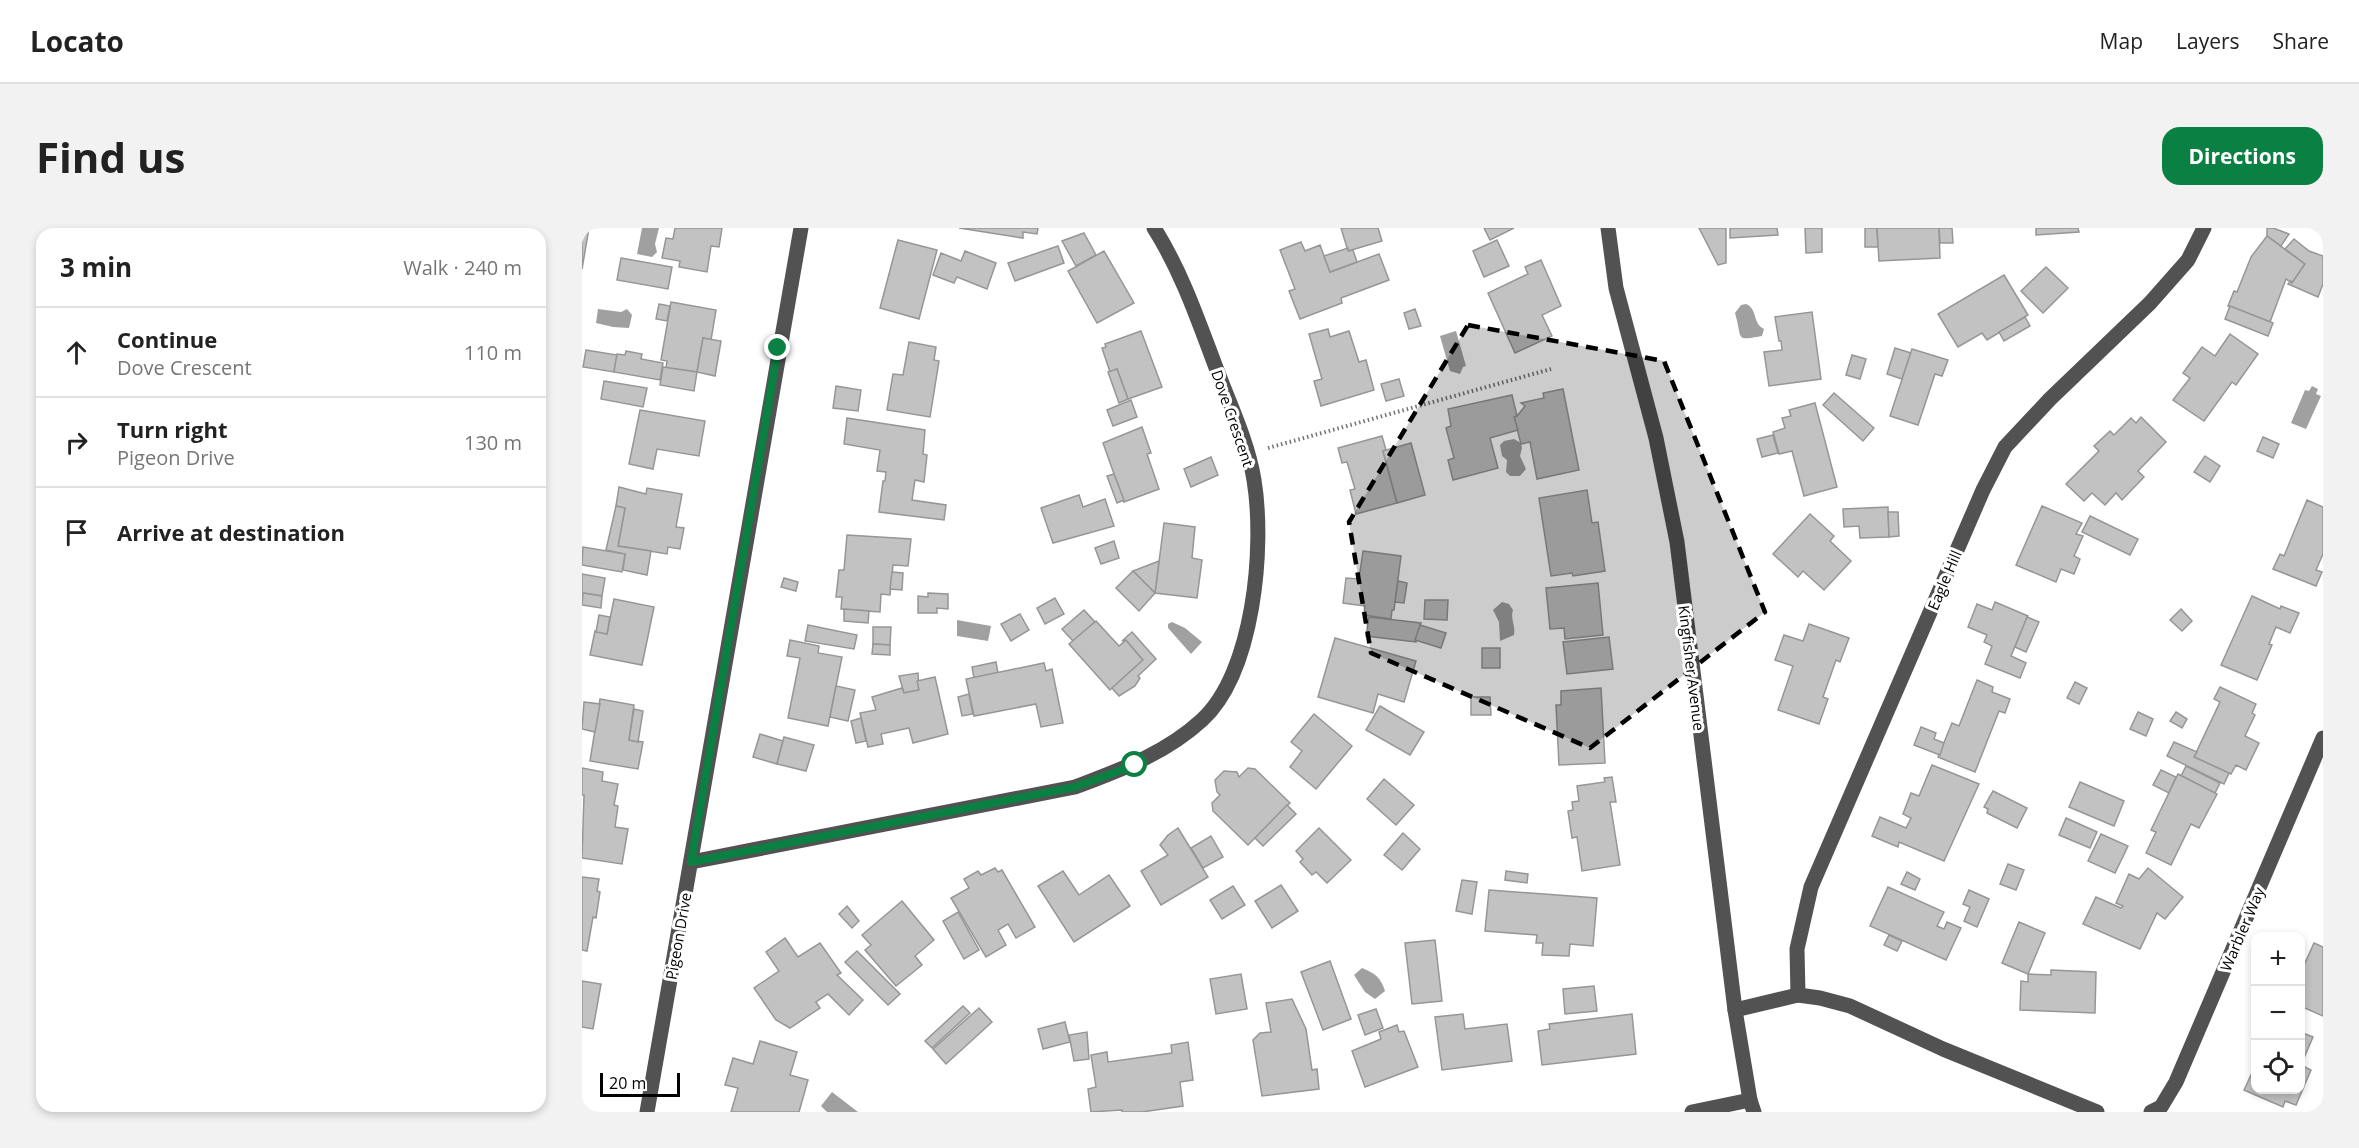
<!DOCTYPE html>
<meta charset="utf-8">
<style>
:root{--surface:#fff;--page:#f2f2f2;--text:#222;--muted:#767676;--line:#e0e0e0;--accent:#0b8043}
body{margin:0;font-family:"Open Sans",sans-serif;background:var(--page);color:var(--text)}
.controls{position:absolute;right:18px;bottom:18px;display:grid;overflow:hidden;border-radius:12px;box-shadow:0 3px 9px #0003}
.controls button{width:54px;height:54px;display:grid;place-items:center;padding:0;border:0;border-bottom:2px solid var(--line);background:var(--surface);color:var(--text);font:30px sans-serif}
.scale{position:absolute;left:18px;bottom:15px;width:80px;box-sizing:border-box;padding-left:6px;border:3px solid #000;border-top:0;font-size:16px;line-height:21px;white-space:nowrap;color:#000;-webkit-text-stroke:4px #fff;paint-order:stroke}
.stop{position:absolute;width:18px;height:18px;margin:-14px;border:4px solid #0b8043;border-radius:50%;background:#fff}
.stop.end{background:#0b8043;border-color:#fff;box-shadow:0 2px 6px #0008}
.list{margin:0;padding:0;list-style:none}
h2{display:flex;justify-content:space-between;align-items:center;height:78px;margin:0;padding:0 24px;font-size:26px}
h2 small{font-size:20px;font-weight:400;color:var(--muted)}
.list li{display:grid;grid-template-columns:39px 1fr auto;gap:18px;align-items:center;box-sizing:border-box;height:90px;padding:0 24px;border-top:2px solid var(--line)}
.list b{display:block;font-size:22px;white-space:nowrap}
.list p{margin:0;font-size:20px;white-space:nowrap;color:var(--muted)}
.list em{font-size:20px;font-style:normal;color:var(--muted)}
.icon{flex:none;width:33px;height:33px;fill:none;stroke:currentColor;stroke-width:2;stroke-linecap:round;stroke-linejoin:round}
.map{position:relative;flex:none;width:1741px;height:884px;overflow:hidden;border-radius:18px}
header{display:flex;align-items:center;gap:36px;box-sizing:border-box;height:84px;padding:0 30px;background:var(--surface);border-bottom:2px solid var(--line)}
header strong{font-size:28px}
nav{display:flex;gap:33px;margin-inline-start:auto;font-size:21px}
.intro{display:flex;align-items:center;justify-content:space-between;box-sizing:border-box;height:144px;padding:0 36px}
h1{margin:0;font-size:42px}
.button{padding:15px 27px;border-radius:18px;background:var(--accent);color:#fff;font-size:21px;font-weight:700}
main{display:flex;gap:36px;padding:0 36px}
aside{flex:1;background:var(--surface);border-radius:18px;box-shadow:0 3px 9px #0003}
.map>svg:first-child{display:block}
.water{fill:#a0a0a0}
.building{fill:#c2c2c2;stroke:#969696;stroke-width:1.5}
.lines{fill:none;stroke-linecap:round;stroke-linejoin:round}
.path{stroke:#747474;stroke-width:4;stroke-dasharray:1.5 3;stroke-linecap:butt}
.minor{stroke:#525252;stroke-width:15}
.route{stroke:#0b8043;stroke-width:8}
.marked{fill:#000;fill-opacity:0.2;stroke:#000;stroke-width:4.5;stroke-dasharray:12 8;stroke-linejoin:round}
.labels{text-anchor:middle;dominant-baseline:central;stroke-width:6;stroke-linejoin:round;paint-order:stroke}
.street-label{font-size:15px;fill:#000;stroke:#fff}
</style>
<header>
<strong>Locato</strong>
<nav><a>Map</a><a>Layers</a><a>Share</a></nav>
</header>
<div class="intro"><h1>Find us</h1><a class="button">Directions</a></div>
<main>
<aside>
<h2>3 min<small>Walk · 240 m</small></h2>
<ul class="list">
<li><svg class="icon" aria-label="ahead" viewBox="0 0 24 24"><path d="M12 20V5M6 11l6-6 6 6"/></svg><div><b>Continue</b><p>Dove Crescent</p></div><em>110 m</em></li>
<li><svg class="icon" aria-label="right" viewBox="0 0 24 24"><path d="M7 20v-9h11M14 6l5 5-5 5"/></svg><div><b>Turn right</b><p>Pigeon Drive</p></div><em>130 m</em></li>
<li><svg class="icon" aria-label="arrive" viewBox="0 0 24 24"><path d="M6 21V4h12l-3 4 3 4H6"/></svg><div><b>Arrive at destination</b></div></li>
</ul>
</aside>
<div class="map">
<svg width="1741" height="884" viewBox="0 0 1741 884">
<rect width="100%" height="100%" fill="#fff"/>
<g class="water">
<path d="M60 0H77L73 16 75 24 70 29 55 26Z"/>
<path d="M1164 76C1176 81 1170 95 1182 101L1180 108C1152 113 1161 112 1153 85L1159 77Z"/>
<path d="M16 81 39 84 45 81 50 87 47 100 31 99 14 95Z"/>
<path d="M874 103 884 138 881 139 878 146 868 143 858 108Z"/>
<path d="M1730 158 1736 161 1734 166 1739 168 1724 201 1709 195 1723 162 1727 163Z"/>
<path d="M932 211 939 215 940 220 938 228 944 241 938 248H928L924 244 925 232 920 228 918 217 922 213Z"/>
<path d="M920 374 927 376 931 382C928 391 934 398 932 407L918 413 917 394 911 382Z"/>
<path d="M375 392 409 398 406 413 375 408Z"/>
<path d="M590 394 603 400 620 414 609 426 586 400V396Z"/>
<path d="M780 740C793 745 799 750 803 763L793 771 783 764 772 747Z"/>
<path d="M250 864 276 884H245L239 878Z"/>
</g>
<g class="building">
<path d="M0 0H7L0 41Z"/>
<path d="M93 0H140L137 19 129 18 125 44 97 39 98 33 80 30 84 10 91 11Z"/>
<path d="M377 0H456L455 6 441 4V10Z"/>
<path d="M759 0H796L800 13 766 23Z"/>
<path d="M902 0H932L908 12Z"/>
<path d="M1117 0H1144V35L1136 37Z"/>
<path d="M1148 0H1195L1196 7 1148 10Z"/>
<path d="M1223 0H1240V24L1224 25Z"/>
<path d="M1283 0H1295L1296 19H1283Z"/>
<path d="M1295 0H1357L1358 30 1297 33Z"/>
<path d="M1357 0H1370L1371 15H1358Z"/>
<path d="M1454 0H1496L1497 4 1454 7Z"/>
<path d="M1685 0H1691L1707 6 1699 18 1685 8Z"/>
<path d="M502 5 514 27 494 38 480 13Z"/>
<path d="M1685 8 1723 36 1710 55 1704 51 1688 94 1646 78 1652 63 1655 64 1669 29Z"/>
<path d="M1712 11 1727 23 1741 28V56L1736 69 1706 56 1709 53 1710 55 1723 36 1703 21Z"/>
<path d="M316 12 355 22 337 91 298 80Z"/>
<path d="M915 12 927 38 902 49 891 23Z"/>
<path d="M719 14 723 23 738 17 748 44 797 26 807 52 759 70 760 75 718 91 707 63 713 61 698 22Z"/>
<path d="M476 18 482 35 433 53 426 35Z"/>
<path d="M766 20V23L771 22 775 34 748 44 742 28Z"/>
<path d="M383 23 414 35 405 61 375 49 372 55 351 47 359 25 379 33Z"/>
<path d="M522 23 552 75 515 95 486 43Z"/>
<path d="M39 30 90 39 86 61 35 52Z"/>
<path d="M959 32 979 78 960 87 970 108 933 125 906 65 946 46 943 39Z"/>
<path d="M1464 39 1486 60 1461 85 1439 63Z"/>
<path d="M1422 47 1446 87 1405 112 1400 105 1376 119 1356 86Z"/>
<path d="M89 74 134 82 129 112 121 110 115 144 84 140 85 133 79 132Z"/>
<path d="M77 76 88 78 85 93 74 91Z"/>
<path d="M1648 78 1691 95 1686 108 1643 91Z"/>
<path d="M833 81 839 98 827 101 822 85Z"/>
<path d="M1230 84 1239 151 1187 158 1182 124 1200 122 1199 113H1197L1193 89Z"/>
<path d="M1443 89 1448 98 1422 113 1417 104Z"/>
<path d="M746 101 748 109 767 103 777 134 784 132 792 162 739 178 732 153 740 151 727 106Z"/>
<path d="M559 103 580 159 546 171 535 141 528 144 520 120 524 119 523 116Z"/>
<path d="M1648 106 1676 126 1654 157 1650 154 1622 193 1591 172 1608 150 1601 145 1620 119 1633 128Z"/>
<path d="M121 110 139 113 133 148 115 144Z"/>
<path d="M327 114 354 119 352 132 357 133 348 189 305 182 311 146 321 147Z"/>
<path d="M1313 120 1329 125 1320 151 1305 146Z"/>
<path d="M1330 121 1366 132 1360 148 1353 146 1336 197 1308 188Z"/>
<path d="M4 122 35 127 32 144 1 139Z"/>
<path d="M44 123 60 126 59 131 81 135 78 152 32 144 35 126 43 127Z"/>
<path d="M1270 127 1284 131 1278 151 1264 147Z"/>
<path d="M81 139 115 144 112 163 78 157Z"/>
<path d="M535 141 546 171 537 175 526 144Z"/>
<path d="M817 151 822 168 804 173 799 156Z"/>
<path d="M22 153 65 160 61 179 19 171Z"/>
<path d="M254 158 279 162 276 183 251 180Z"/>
<path d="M981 161 997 242 955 251 948 214 939 216 932 189 935 188 943 178 939 175 962 170 961 165Z"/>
<path d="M1252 165 1292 200 1281 213 1241 177Z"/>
<path d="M930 167 935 188 932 189 936 202 908 210 916 240 871 252 866 232 872 230 864 200 869 198 866 181Z"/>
<path d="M549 172 555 189 531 198 525 182Z"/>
<path d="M1233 175 1255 259 1222 268 1210 223 1197 226 1191 204 1203 200 1200 190 1209 188 1207 182Z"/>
<path d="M58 182 123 193 117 228 75 221 71 241 47 236Z"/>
<path d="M1559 189 1584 214 1556 243 1562 249 1540 272 1534 265 1523 277 1510 265 1502 273 1484 256 1517 223 1512 218 1528 203 1532 207 1549 190 1554 195Z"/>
<path d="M265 190 343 202 341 226 345 227 342 254 333 252 330 272 364 277 362 292 297 284 301 253H303L304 244 295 243 298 222 262 216Z"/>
<path d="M560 199 569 225 565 226 577 261 542 274 521 215Z"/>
<path d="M1191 207 1196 225 1180 229 1175 211Z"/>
<path d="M800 208 804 222 801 223 815 275 774 286 768 262 773 261 765 234 760 235 756 220Z"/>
<path d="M1681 209 1697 216 1691 230 1675 223Z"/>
<path d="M829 215 843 267 815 275 801 223Z"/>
<path d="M1623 228 1638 238 1628 254 1612 244Z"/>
<path d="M629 229 636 247 609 259 602 241Z"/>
<path d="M532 246 542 272 535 275 525 248Z"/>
<path d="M37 259 64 266 65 260 100 266 94 299 102 300 98 321 86 319 85 326 36 318 43 280 34 278Z"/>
<path d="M1005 262 1010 295 1016 294 1023 343 991 348 990 345 969 348 957 270Z"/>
<path d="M497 267 501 279 523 271 532 298 471 315 459 280Z"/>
<path d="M1725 272 1741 279V326L1734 342 1740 344 1734 358 1691 341 1698 326 1702 328Z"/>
<path d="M34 278 43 280 36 318 69 323 65 347 41 342 43 326 24 322Z"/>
<path d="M1460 278 1500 295 1494 306 1501 308 1492 328 1498 331 1492 346 1479 341 1474 354 1434 337Z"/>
<path d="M1306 279 1307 309 1278 310 1277 298 1262 299 1261 281Z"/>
<path d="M1306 284H1316L1317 308 1307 309Z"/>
<path d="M1228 286 1252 308 1248 313 1269 333 1242 362 1221 343 1216 349 1191 326Z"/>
<path d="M1508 288 1556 311 1548 327 1500 304Z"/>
<path d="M582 295 613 299 610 330 620 332 615 370 573 365Z"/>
<path d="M265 307 329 311 326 338 311 337 308 367 299 366 298 384 259 381 260 369H254L257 342H262Z"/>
<path d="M532 313 537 330 519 336 513 320Z"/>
<path d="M1 319 43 326 40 344 0 337Z"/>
<path d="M781 323 819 328 812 382H810L809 391 782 387 783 378 761 375 764 350 777 351Z"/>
<path d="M577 333 573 365 551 343Z"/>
<path d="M551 343 573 365 557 383 534 360Z"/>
<path d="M310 344 321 345 320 362 308 361Z"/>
<path d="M0 346 23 350 20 368 0 365Z"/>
<path d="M202 350 216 354 214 363 199 359Z"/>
<path d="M816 353 825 355 822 375 813 374Z"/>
<path d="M1016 355 1021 407 983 411 982 400 968 401 964 360Z"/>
<path d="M1 365 20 368 19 380 0 377Z"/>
<path d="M346 365 366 366V381L355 380V385H336V368L346 369Z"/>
<path d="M1670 368 1698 381 1699 378 1717 385 1708 405 1694 399 1687 416 1690 417 1675 452 1639 437Z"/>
<path d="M473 370 482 386 463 396 455 380Z"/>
<path d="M32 371 72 379 60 437 8 427 13 403 25 406Z"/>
<path d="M843 372H866L865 392 842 391Z"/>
<path d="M1413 374 1446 388 1429 428 1444 435 1438 450 1403 436 1410 418 1402 414 1405 407 1386 399 1395 376 1410 382Z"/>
<path d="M262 381 287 383 286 395 262 393Z"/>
<path d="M1599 381 1610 393 1600 403 1588 392Z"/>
<path d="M502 382 513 394 491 413 480 401Z"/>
<path d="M438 386 447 402 429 413 419 396Z"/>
<path d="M17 387 28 389 25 406 14 404Z"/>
<path d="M787 389 839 395 834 414 784 408Z"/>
<path d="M1445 389 1457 394 1444 424 1433 419Z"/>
<path d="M514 393 537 418 544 412 561 432 528 462 487 416Z"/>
<path d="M1227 396 1267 410 1258 434 1254 432 1241 469 1246 471 1237 496 1196 482 1211 438 1193 432 1202 407 1221 413Z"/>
<path d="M226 397 275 407 272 421 223 413Z"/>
<path d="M838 397 864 405 859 420 833 412Z"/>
<path d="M291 399H309L308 417 291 416Z"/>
<path d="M550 404 574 431 556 448 558 450 553 458 537 468 530 460 561 432 544 412 540 413Z"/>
<path d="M1027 409 1031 441 985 446 981 414Z"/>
<path d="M753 410 834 433 822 474 796 466 791 485 736 469Z"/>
<path d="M208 412 237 418 236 425 260 429 246 498 206 490 218 430 205 428Z"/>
<path d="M291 416 308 417V427L290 426Z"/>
<rect x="900" y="420" width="18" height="20"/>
<path d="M414 434 416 445 392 450 390 439Z"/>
<path d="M462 435 464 443 470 441 481 495 459 499 454 476 392 488 384 451Z"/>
<path d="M336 445 337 462 322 465 317 448Z"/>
<path d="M353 449 366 506 331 515 327 500 299 506 301 516 286 519 278 485 294 482 290 469 320 460 322 465 337 462 335 453Z"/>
<path d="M1395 452 1411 459 1410 464 1428 471 1423 485 1417 483 1393 544 1356 529 1370 495 1377 498Z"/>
<path d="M1493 454 1505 460 1497 476 1485 470Z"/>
<path d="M254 458 273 462 266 493 248 489Z"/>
<path d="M1638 459 1674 476 1670 485 1673 487 1663 508 1677 515 1664 542 1654 537 1649 546 1612 529 1638 474 1632 471Z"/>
<path d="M1019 460 1023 535 977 537 974 477H979V463Z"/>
<path d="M387 466 391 486 380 488 376 469Z"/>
<path d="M889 469H908L909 487H889Z"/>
<path d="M18 471 52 477 47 512 61 514 56 541 8 533Z"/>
<path d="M2 474 18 476 13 504 0 501Z"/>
<path d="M798 478 842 504 828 527 784 502Z"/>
<path d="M52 481 61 483 56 514 47 512Z"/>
<path d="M1556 484 1571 491 1564 508 1548 501Z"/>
<path d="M1594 484 1605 491 1600 500 1588 493Z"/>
<path d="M732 486 770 518 734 561 708 539 720 523 709 514Z"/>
<path d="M279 490 284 513 274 515 269 493Z"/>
<path d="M1339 499 1354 505 1352 511 1362 515 1358 527 1332 517Z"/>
<path d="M178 506 201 513 195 536 171 529Z"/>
<path d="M202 509 232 517 224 543 195 536Z"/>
<path d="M1592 514 1615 524 1612 529 1647 545 1642 556 1585 528Z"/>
<path d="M1350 537 1397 556 1362 633 1317 614 1316 619 1290 608 1298 589 1324 600 1329 590 1321 586 1329 565 1337 568Z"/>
<path d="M1604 538 1638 555 1633 565 1599 548Z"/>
<path d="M0 540 21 544 20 553 36 556 32 577 36 578 33 599 46 601 40 636 0 630 2 567H0Z"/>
<path d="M666 540 673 541 708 575 666 617 631 583 630 575 638 567 635 564 633 552 642 543 655 544 657 549Z"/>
<path d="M1579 542 1594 549 1587 565 1571 557Z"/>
<path d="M1596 546 1635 566 1617 600 1609 596 1589 637 1564 625 1574 604 1569 602Z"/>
<path d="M1030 549 1034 574H1028L1038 637 1000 643 995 609 990 610 986 583 991 582 990 574 997 573 995 558 1023 554 1022 550Z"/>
<path d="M802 551 832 577 814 597 785 571Z"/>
<path d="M1498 554 1542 573 1532 598 1487 579Z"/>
<path d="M1411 563 1445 580 1435 600 1405 585 1406 581 1402 579Z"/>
<path d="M705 577 714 586 681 618 673 610Z"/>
<path d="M1484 590 1515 604 1508 620 1477 607Z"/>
<path d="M596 600 626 649 579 677 559 643 586 627 578 617 586 607Z"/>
<path d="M737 600 769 632 745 655 734 644 730 647 718 634 721 631 714 623Z"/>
<path d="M821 605 838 621 820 642 802 627Z"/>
<path d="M1519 606 1546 618 1533 645 1506 633Z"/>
<path d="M629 608 641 629 621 640 609 620Z"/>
<path d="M1426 636 1442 642 1434 662 1418 656Z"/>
<path d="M413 640 416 644 420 642 453 699 434 710 426 696 416 702 424 717 404 729 369 670 387 660 382 651 396 643 399 647Z"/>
<path d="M1566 640 1601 669 1583 691 1575 685 1558 721 1501 696 1514 669 1539 680 1541 678 1534 675 1547 646 1557 651Z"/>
<path d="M481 643 497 667 527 647 548 678 492 714 456 658Z"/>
<path d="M924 643 946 646 945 655 923 652Z"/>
<path d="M1325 644 1338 651 1333 662 1319 656Z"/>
<path d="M0 649 17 651 15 663 18 664 14 690 11 689 5 723 0 722Z"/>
<path d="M880 652 895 654 890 686 874 683Z"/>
<path d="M699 657 716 683 690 700 673 673Z"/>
<path d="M651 658 663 677 640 691 628 672Z"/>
<path d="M1306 659 1362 684 1355 698 1362 701 1365 694 1379 700 1364 732 1288 698Z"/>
<path d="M907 662 1015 670 1011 718 988 716 987 728 960 727 961 715H954L955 707 903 703Z"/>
<path d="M1387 662 1407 671 1395 699 1382 693 1388 679 1381 676Z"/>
<path d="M320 673 352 712 333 728 340 737 314 758 283 722 289 717 280 707Z"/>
<path d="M265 678 277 693 270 700 257 686Z"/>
<path d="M376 684 397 722 382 731 361 693Z"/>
<path d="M1437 694 1463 705 1446 746 1420 735Z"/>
<path d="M1307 707 1320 713 1315 723 1302 717Z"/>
<path d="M203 710 216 729 238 715 259 745 255 747 281 772 267 787 246 766 234 774 238 780 208 800 194 792 172 760 197 743 184 724Z"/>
<path d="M853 712 860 773 830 776 823 715Z"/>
<path d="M1732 715 1741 719V788L1718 778V746Z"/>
<path d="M275 723 318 766 306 777 263 734Z"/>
<path d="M748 733 769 791 741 802 719 744Z"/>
<path d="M1469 742 1514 744 1513 785 1438 782 1439 753 1446 754V746L1469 747Z"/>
<path d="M659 746 665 781 634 786 628 751Z"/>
<path d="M0 753 19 756 11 801 0 799Z"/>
<path d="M1012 758 1015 783 983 786 981 761Z"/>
<path d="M710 771 724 801 730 842 735 841 737 861 680 868 671 812 678 805 689 804 684 775Z"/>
<path d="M381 778 388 785 350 820 343 813Z"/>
<path d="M397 780 410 794 364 836 351 821Z"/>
<path d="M794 781 801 800 783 807 776 787Z"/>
<path d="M881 786 883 801 925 796 930 833 860 842 853 789Z"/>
<path d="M1050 786 1054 826 960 837 956 803 968 801 967 796Z"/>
<path d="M483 794 488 814 461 821 456 801Z"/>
<path d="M815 797 817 804 822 803 836 839 783 859 770 823 799 811 797 804Z"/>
<path d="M505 804 507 831 492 833 487 807Z"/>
<path d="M1718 804 1731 809 1719 837 1729 842 1714 877 1703 873 1701 879 1662 862 1674 836V862H1718Z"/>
<path d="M178 813 215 824 208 847 226 852 217 884H149L156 860 143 857 151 830 171 836Z"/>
<path d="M606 814 611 852 598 854 601 878 560 884H540V882L509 884 506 861 514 859 509 827 525 824 526 834 590 825 589 817Z"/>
</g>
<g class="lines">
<path class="path" d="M686 220 969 141"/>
<g class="minor">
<path d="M1026 0 1034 60 1074 210 1095 314 1153 782 1168 872 1172 884"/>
<path d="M109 634 493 559C538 542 583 526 620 492 672 444 683 319 672 252 666 215 649 179 636 145 617 95 600 44 572 0"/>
<path d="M1216 767 1215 721 1229 659 1401 262 1423 219 1468 171 1568 75 1606 32 1622 0"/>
<path d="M1153 782 1216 767 1238 770 1268 778 1361 821 1515 884"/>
<path d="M65 884 219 0"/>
<path d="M1110 884 1168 872"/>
<path d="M1569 884 1579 879 1594 854 1741 510"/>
</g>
</g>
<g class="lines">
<path class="route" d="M196 120 109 634 493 559 553 537"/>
</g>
<path class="marked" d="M886 97 1082 133 1183 384 1008 520 789 425 767 294Z"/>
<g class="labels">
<g class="street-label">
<text transform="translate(651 190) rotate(71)">Dove Crescent</text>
<text transform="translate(1362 352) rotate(-67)">Eagle Hill</text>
<text transform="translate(1110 440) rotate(83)">Kingfisher Avenue</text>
<text transform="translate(1660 701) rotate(-67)">Warbler Way</text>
<text transform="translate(96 708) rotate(-80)">Pigeon Drive</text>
</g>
</g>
</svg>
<div class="controls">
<button>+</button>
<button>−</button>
<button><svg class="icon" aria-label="locate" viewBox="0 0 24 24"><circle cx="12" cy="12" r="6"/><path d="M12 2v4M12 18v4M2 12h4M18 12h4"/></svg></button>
</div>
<div class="scale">20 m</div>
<div class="stop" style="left:553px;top:537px"></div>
<div class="stop end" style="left:196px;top:120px"></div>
</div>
</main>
